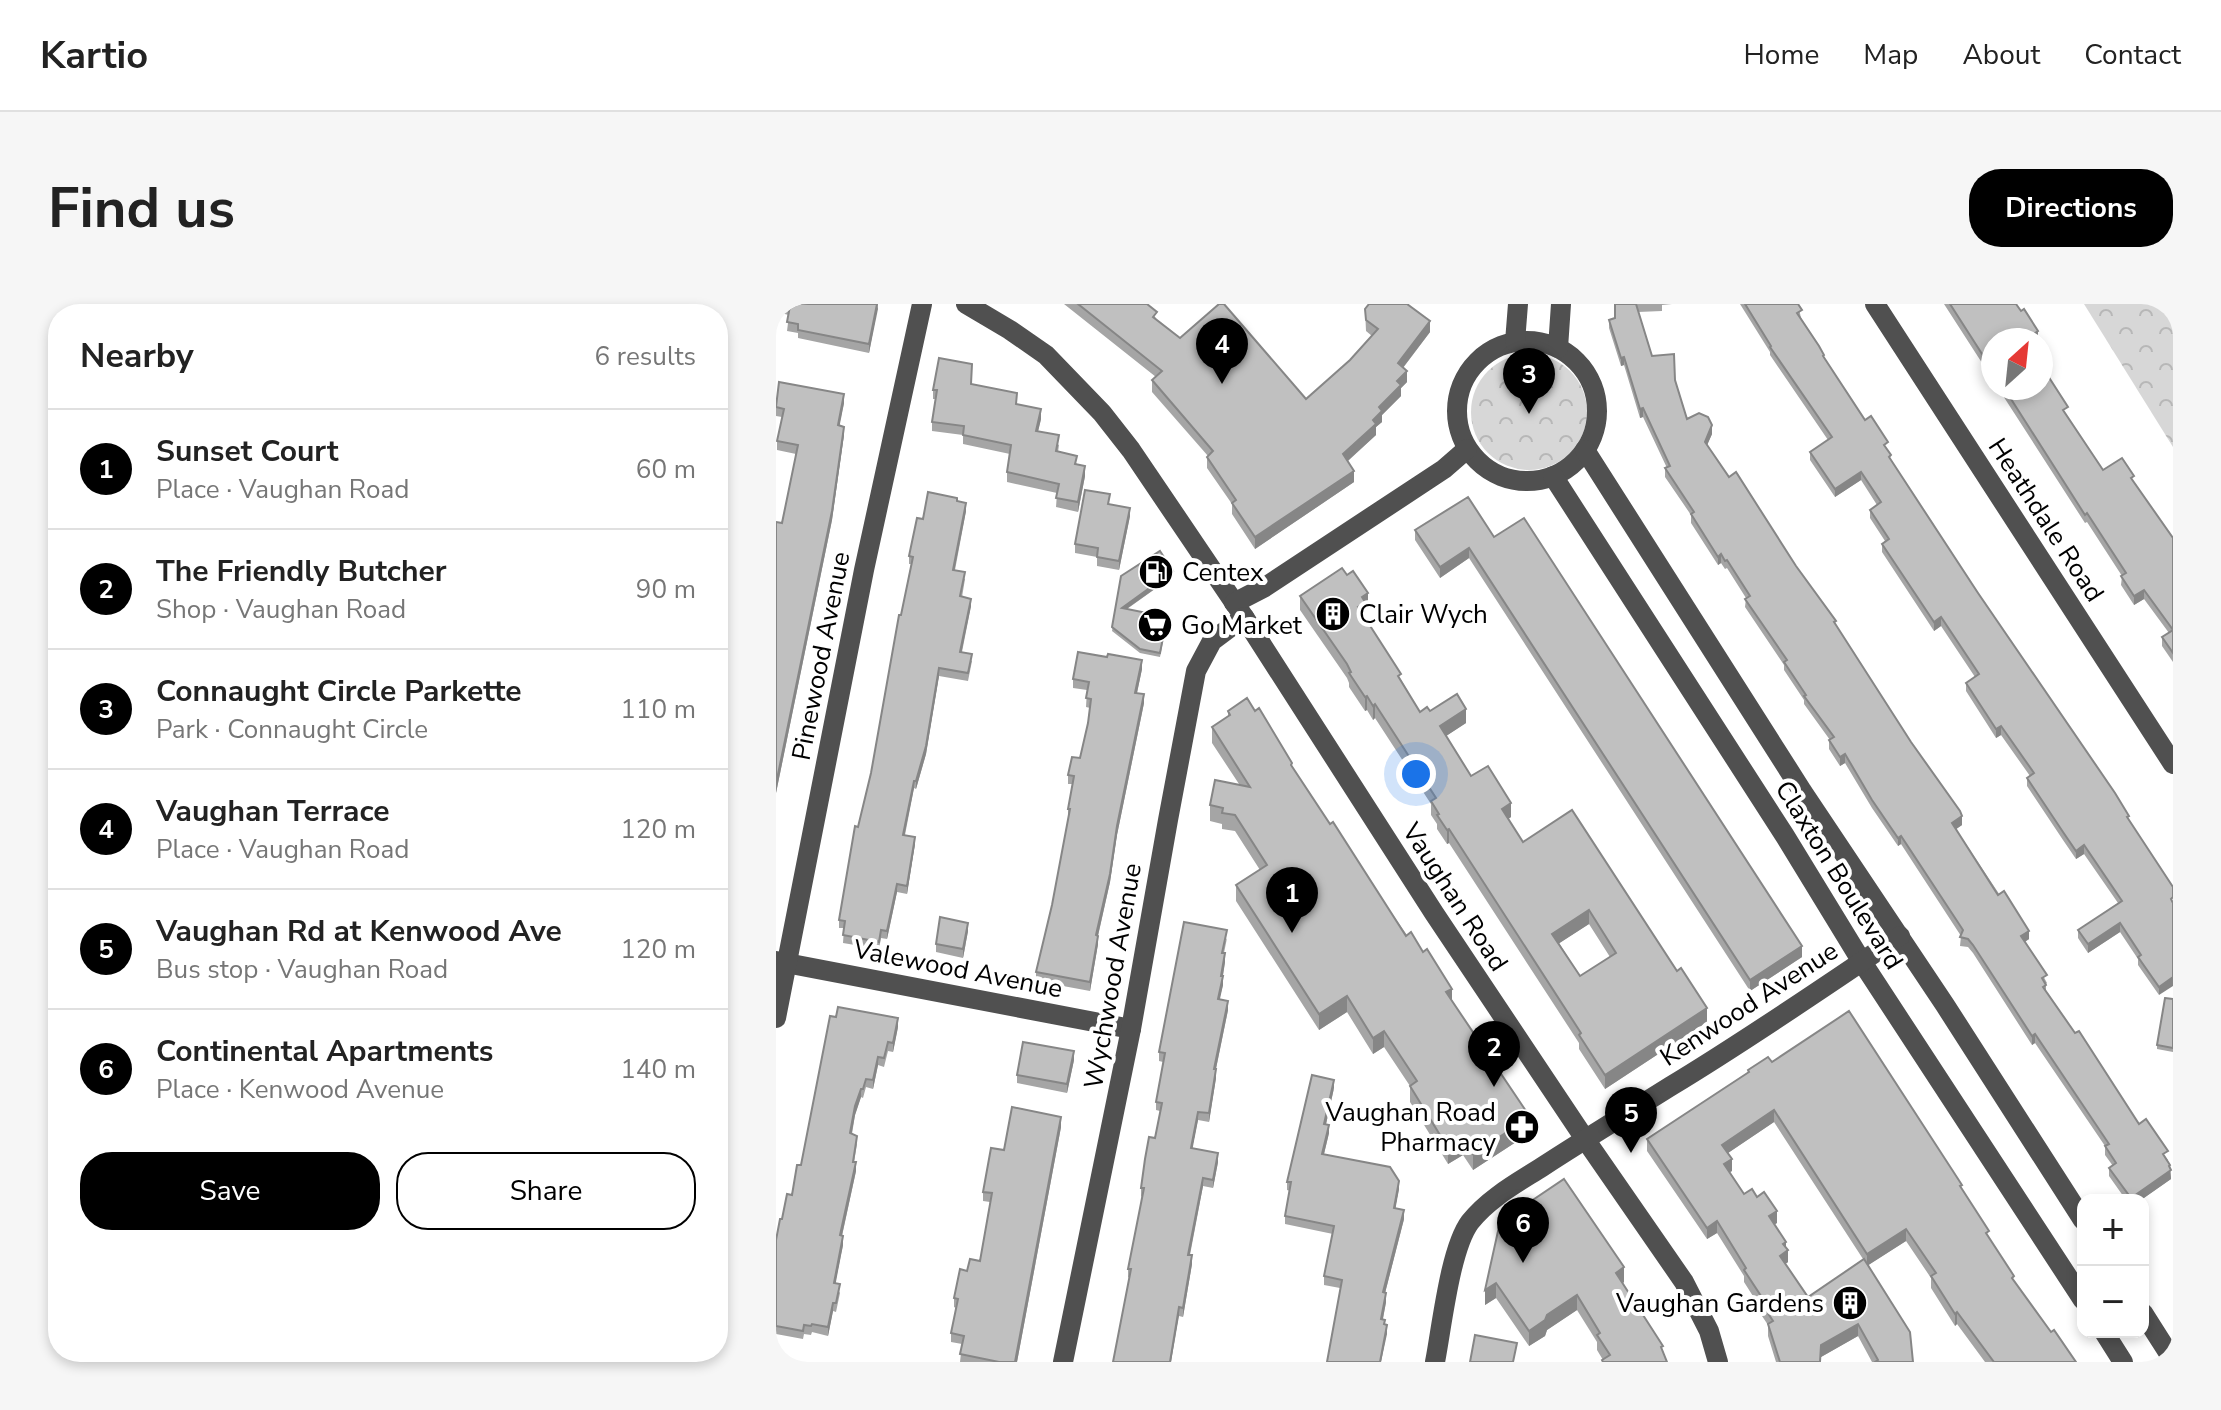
<!DOCTYPE html>
<meta charset="utf-8">
<style>
:root{--surface:#fff;--page:#f6f6f6;--text:#222;--muted:#767676;--line:#e0e0e0;--accent:#000}
body{margin:0;font-family:"Nunito Sans",sans-serif;background:var(--page);color:var(--text)}
.controls{position:absolute;right:24px;bottom:24px;display:grid;overflow:hidden;border-radius:16px;box-shadow:0 4px 12px #0003}
.controls button{width:72px;height:72px;display:grid;place-items:center;padding:0;border:0;border-bottom:2px solid var(--line);background:var(--surface);color:var(--text);font:40px sans-serif}
.compass{position:absolute;left:1205px;top:24px;width:72px;height:72px;border-radius:50%;background:var(--surface);box-shadow:0 4px 12px #0003;rotate:27deg}
.you{position:absolute;left:640px;top:470px;width:28px;height:28px;margin:-20px;border:6px solid #fff;border-radius:50%;background:#1a73e8;box-shadow:0 0 0 12px #1a73e833}
.badge{display:grid;place-items:center;width:52px;height:52px;border-radius:50%;background:var(--accent);color:#fff;font-size:26px;font-weight:700}
.pin{position:absolute;translate:-50% -66px;filter:drop-shadow(0 2px 4px #0008)}
.pin::after{content:'';position:absolute;top:42px;width:28px;height:24px;background:inherit;clip-path:polygon(0 0,100% 0,50% 100%)}
.list{margin:0;padding:0;list-style:none}
h2{display:flex;justify-content:space-between;align-items:center;height:104px;margin:0;padding:0 32px;font-size:34px}
h2 small{font-size:26px;font-weight:400;color:var(--muted)}
.list li{display:grid;grid-template-columns:52px 1fr auto;gap:24px;align-items:center;box-sizing:border-box;height:120px;padding:0 32px;border-top:2px solid var(--line)}
.list b{display:block;font-size:30px;white-space:nowrap}
.list p{margin:0;font-size:26px;white-space:nowrap;color:var(--muted)}
.list em{font-size:26px;font-style:normal;color:var(--muted)}
.actions{display:flex;gap:16px;padding:24px 32px}
.actions a{flex:1;padding:18px 0;border:2px solid var(--accent);border-radius:32px;text-align:center;font-size:28px;color:var(--accent)}
.actions .main{background:var(--accent);color:#fff}
.map{position:relative;flex:none;width:1397px;height:1058px;overflow:hidden;border-radius:32px}
header{display:flex;align-items:center;gap:48px;box-sizing:border-box;height:112px;padding:0 40px;background:var(--surface);border-bottom:2px solid var(--line)}
header strong{font-size:38px}
nav{display:flex;gap:44px;margin-inline-start:auto;font-size:28px}
.intro{display:flex;align-items:center;justify-content:space-between;box-sizing:border-box;height:192px;padding:0 48px}
h1{margin:0;font-size:56px}
.button{padding:20px 36px;border-radius:32px;background:var(--accent);color:#fff;font-size:28px;font-weight:700}
main{display:flex;gap:48px;padding:0 48px}
aside{flex:1;background:var(--surface);border-radius:32px;box-shadow:0 4px 12px #0003}
.map>svg:first-child{display:block}
.park{fill:url(#park-crowns)}
.lines{fill:none;stroke-linecap:round;stroke-linejoin:round}
.minor{stroke:#505050;stroke-width:20}
.wall{fill:#a5a5a5;fill-rule:evenodd}
.shaded-wall{fill:#868686}
.building{fill:#c0c0c0;stroke:#868686;stroke-width:2;fill-rule:evenodd}
.labels{text-anchor:middle;dominant-baseline:central;stroke-width:8;stroke-linejoin:round;paint-order:stroke}
.street-label{font-size:26px;fill:#000;stroke:#fff}
.poi-label{font-size:26px;fill:#000;stroke:#fff;text-anchor:start}
</style>
<header>
<strong>Kartio</strong>
<nav><a>Home</a><a>Map</a><a>About</a><a>Contact</a></nav>
</header>
<div class="intro"><h1>Find us</h1><a class="button">Directions</a></div>
<main>
<aside>
<h2>Nearby<small>6 results</small></h2>
<ul class="list">
<li><span class="badge">1</span><div><b>Sunset Court</b><p>Place · Vaughan Road</p></div><em>60 m</em></li>
<li><span class="badge">2</span><div><b>The Friendly Butcher</b><p>Shop · Vaughan Road</p></div><em>90 m</em></li>
<li><span class="badge">3</span><div><b>Connaught Circle Parkette</b><p>Park · Connaught Circle</p></div><em>110 m</em></li>
<li><span class="badge">4</span><div><b>Vaughan Terrace</b><p>Place · Vaughan Road</p></div><em>120 m</em></li>
<li><span class="badge">5</span><div><b>Vaughan Rd at Kenwood Ave</b><p>Bus stop · Vaughan Road</p></div><em>120 m</em></li>
<li><span class="badge">6</span><div><b>Continental Apartments</b><p>Place · Kenwood Avenue</p></div><em>140 m</em></li>
</ul>
<div class="actions"><a class="main">Save</a><a>Share</a></div>
</aside>
<div class="map">
<svg width="1397" height="1058" viewBox="0 0 1397 1058">
<defs>
<pattern id="park-crowns" width="20" height="18" patternUnits="userSpaceOnUse" patternTransform="scale(2)"><rect width="20" height="18" fill="#d7d7d7"/><path d="M2 6a3 3 0 1 1 6 0M12 15a3 3 0 1 1 6 0" fill="none" stroke="#b7b7b7"/></pattern>
</defs>
<rect width="100%" height="100%" fill="#fff"/>
<g class="park">
<path d="M1308 0H1397V143Z"/>
<circle cx="753" cy="108" r="58"/>
</g>
<g class="lines">
<g class="minor">
<path d="M190 0 234 26 270 51 326 109 355 146 468 313 658 609 809 835 908 978 933 1027 942 1058"/>
<path d="M1099 0 1397 460"/>
<circle cx="751" cy="107" r="70"/>
<path d="M739 38 742 0"/>
<path d="M782 44 785 0"/>
<path d="M809 146 1026 487 1169 701 1307 916"/>
<path d="M777 172 1009 532 1086 658 1307 996"/>
<path d="M458 299 489 283 668 165 691 145"/>
<path d="M0 657 355 725"/>
<path d="M0 714 88 266 146 0"/>
<path d="M1367 1009 1397 1056"/>
<path d="M1328 1028 1347 1058"/>
<path d="M287 1058 355 725 392 516 420 367 436 337 468 313"/>
<path d="M659 1058C666 1022 674 945 694 918 713 894 741 879 766 863 809 835 852 809 895 782 973 735 1048 683 1124 632"/>
</g>
</g>
<g class="wall">
<path d="M0 0H102L93 49 22 34V29L11 27 13 11 0 8Z"/>
<path d="M288 0H371L381 16 404 34 530 95 574 56 596 32 590 27 589 5 654 28 627 64 631 78 625 84V92L606 111V118L600 123V131L572 157 578 178 479 245 456 210V200L431 164V153L432 152 376 88V76L380 73Z"/>
<path d="M839 0H896L886 1V7L862 8 876 52 899 76 911 115 936 130 931 141 953 173 1020 262 1060 321 1186 521 1180 525 1253 635 1249 638 1271 679 1270 680V687L1363 820 1392 856H1391L1394 865 1395 875 1365 896H1350L1333 872V864L1337 862 1329 851V842L1259 739 1256 741 1197 649 1192 643 1184 642 1185 632 1125 540 1122 542 1096 504 1069 459 1064 462 1053 445V436H1054L1028 400V396L1008 366V361L969 303 970 294 951 264 949 265 945 259 942 261 915 219V211L889 173V164H891L867 113 864 114 848 61 845 62 833 24V16L839 14Z"/>
<path d="M964 0H1022L1025 14 1048 55 1089 116 1112 147 1115 156 1202 289 1397 583 1383 691 1362 661V655L1344 628 1312 649 1302 634V626L1342 599 1308 550 1300 555 1287 536 1251 482V474L1254 472 1225 431 1220 434 1190 387V379L1199 373 1165 322 1158 327 1106 248V240L1109 237 1094 214V206L1101 201 1085 176 1059 193 1034 156V148L1052 136 994 51V48Z"/>
<path d="M1168 0H1240L1262 35 1217 36V76Z"/>
<path d="M195 80 240 100 265 115 262 127 283 141 282 148 301 160 309 172 302 208 280 203 281 189 231 178V168L234 150 187 140V131L156 127V118L160 95H157V86Z"/>
<path d="M1222 84H1265L1291 112 1327 166 1358 178 1397 234V358L1386 342V333L1393 329 1368 295 1358 301 1345 281 1346 272 1311 218 1309 219Z"/>
<path d="M0 96 68 99 63 122 68 131 56 216 0 489V218L6 219 20 150 1 146V137L6 113 0 112Z"/>
<path d="M181 198 190 207 179 266 189 275 186 293 195 302 186 348 196 357 192 377 163 372 150 450 140 485 138 484 129 531 139 540 131 590 121 588 111 635 105 634 103 645 67 639 68 624H63V616L82 523 95 469 135 260H133V252L147 215Z"/>
<path d="M334 200 354 212 343 266 321 262V253L299 249V240Z"/>
<path d="M639 226 718 233 1026 653 974 687 693 254 664 274 639 236Z"/>
<path d="M345 272H397L351 305 391 317 384 353 364 349 336 327Z"/>
<path d="M524 292 592 303 589 305V312L588 313 644 408 654 407 690 419 670 432 695 472 735 513 732 515 747 538 931 718 829 785 803 745V739L673 539 671 540 661 525V520L655 511V500L599 414 597 416 591 406 589 407 573 383V379L571 374 524 306ZM813 620 834 653 804 672 783 639Z"/>
<path d="M366 365 361 389 368 399 341 531 334 578 322 632V640L314 687 260 677V668L276 601 292 514V505L297 480H292V471L304 454 312 419 314 404 310 403 311 386 297 384V375Z"/>
<path d="M452 407 516 463 554 520 676 696 754 829 697 866 687 851 672 860 634 798V782L608 743 597 750 571 708 543 726 460 597V581L484 566 459 527 446 525V520L434 517V501L463 480 436 439V423L452 412Z"/>
<path d="M192 627 187 654 160 648V640Z"/>
<path d="M451 634 448 649 449 658 447 672V681L443 696 452 706 440 765V774L433 818 422 816 416 844 442 858 437 884 427 882 414 951 416 960 407 1013 403 1012 352 973V965L366 893 365 892V884L379 834 384 807 380 806V798L387 758 383 757V748Z"/>
<path d="M1397 695V748L1381 745V741Z"/>
<path d="M122 723 117 748 112 747 108 763 102 761 97 785 90 783 87 794 85 793 79 811 76 830 81 840 78 858 80 867 66 932 67 941 59 980 64 989 60 1008 57 1007 52 1032 36 1028 35 1031 28 1030 27 1035 0 1030V936L25 861Z"/>
<path d="M298 756 291 789 241 779V771Z"/>
<path d="M996 758 1186 885 1238 977 1275 1028 1300 1058H1209L1181 1020 1179 1022 1155 984V974L1130 937 1092 961 1137 1058H1096L1082 1032 1045 1053V1058H1000L992 1032V1021L982 1006V1000L968 978V972L941 929 931 935 871 847V835L972 769V766ZM998 818 1087 955 1032 993 1009 960 1012 958 1010 943 998 920 1001 919 968 890 954 868 956 867 952 849Z"/>
<path d="M558 784 550 820 553 829 548 850 623 885 619 904 628 915 609 989 610 998 607 1015 609 1020 611 1030 564 984 548 981V972L557 930 509 920V912L514 887 511 886V878Z"/>
<path d="M285 823 241 1058H184L186 1040 175 1038V1029L180 1004 178 1003V994L191 967 204 957 214 898 207 897V888L228 846Z"/>
<path d="M724 918 848 978 846 980 887 1047 891 1058H826L827 1056 821 1046V1038L801 1006 771 1026 769 1032 753 1042 720 994 709 1001Z"/>
</g>
<g class="shaded-wall">
<path d="M101 0 102 5 93 49V40Z"/>
<path d="M654 17V28L622 70V59Z"/>
<path d="M1262 27V35L1252 36V34Z"/>
<path d="M848 53V61L845 62V54Z"/>
<path d="M631 67V78L625 84V92L606 111V118L600 123V131L567 161V150L597 116 603 103 621 77Z"/>
<path d="M68 90V99L62 130V121Z"/>
<path d="M867 104V113L864 114V105Z"/>
<path d="M265 105V115L260 136V127Z"/>
<path d="M936 121V130L929 146V138Z"/>
<path d="M68 123V131L56 216 0 489V480Z"/>
<path d="M309 162V172L302 208V198Z"/>
<path d="M578 167V178L479 245V233Z"/>
<path d="M1085 168V176L1059 193V185Z"/>
<path d="M190 199V207L177 273V266Z"/>
<path d="M354 204V212L343 266V257Z"/>
<path d="M693 244V254L664 274V263Z"/>
<path d="M945 250V259L942 261V253Z"/>
<path d="M397 267V272L346 308V304Z"/>
<path d="M1368 286V295L1358 301V292Z"/>
<path d="M592 289V303L589 305V312L582 317V303L586 293Z"/>
<path d="M195 295V302L184 355V348Z"/>
<path d="M1165 313V322L1158 327V318Z"/>
<path d="M366 356V365L359 398V389Z"/>
<path d="M163 364V372L150 450 140 485V477Z"/>
<path d="M368 390V399L341 531 334 578 320 640V631Z"/>
<path d="M591 392V406L589 407V393Z"/>
<path d="M599 400V414L597 416V402Z"/>
<path d="M690 405V419L664 436V422Z"/>
<path d="M1225 422V431L1220 434V425Z"/>
<path d="M1069 450V459L1064 462V453Z"/>
<path d="M138 477V484L127 538V531Z"/>
<path d="M735 499V513L726 519V505Z"/>
<path d="M1186 512V521L1176 528V519Z"/>
<path d="M673 525V539L671 540V526Z"/>
<path d="M1125 532V540L1122 542V534Z"/>
<path d="M139 533V540L131 590V582Z"/>
<path d="M1308 541V550L1300 555V547Z"/>
<path d="M121 580V588L111 635V627Z"/>
<path d="M813 606V620L776 644V630Z"/>
<path d="M192 619V627L187 654V645Z"/>
<path d="M1344 619V628L1312 649V640Z"/>
<path d="M1253 627V635L1245 640V632Z"/>
<path d="M322 632V640L314 687V678Z"/>
<path d="M1026 642V653L974 687V676Z"/>
<path d="M449 649V658L446 676 447 672V681L442 704V695Z"/>
<path d="M1397 673V682L1383 691V683Z"/>
<path d="M676 685V701L670 688Z"/>
<path d="M571 692V708L543 726V710Z"/>
<path d="M452 697V706L438 774V765Z"/>
<path d="M931 704V718L829 785V771Z"/>
<path d="M122 714V723L117 748V739Z"/>
<path d="M608 727V743L597 750V734Z"/>
<path d="M1259 730V739L1256 741V732Z"/>
<path d="M298 747V756L291 789V780Z"/>
<path d="M102 753V761L97 785V776Z"/>
<path d="M440 765V774L433 818V809Z"/>
<path d="M558 776V784L548 829V820Z"/>
<path d="M85 785V793L79 811 74 838V829L79 802Z"/>
<path d="M998 806V818L946 853V841Z"/>
<path d="M422 808V816L415 853V844Z"/>
<path d="M285 813V823L241 1058H239Z"/>
<path d="M754 813V829L697 866V850Z"/>
<path d="M553 821V829L546 858V850Z"/>
<path d="M687 834V851L672 860V844Z"/>
<path d="M442 849V858L437 884V876Z"/>
<path d="M956 855V867L948 871V860Z"/>
<path d="M80 858V867L64 940V931Z"/>
<path d="M1394 861 1395 875 1365 896H1355V894Z"/>
<path d="M427 874V882L412 959V951Z"/>
<path d="M623 877V885L618 913V904Z"/>
<path d="M628 906V915L607 997V988Z"/>
<path d="M1001 907V919L993 924V912Z"/>
<path d="M941 917V929L931 935V924Z"/>
<path d="M1130 925V937L1091 962V950Z"/>
<path d="M67 932V941L58 988V979Z"/>
<path d="M1010 938V948L1012 946V958L1004 964V952L1007 940Z"/>
<path d="M416 951V960L407 1013V1004Z"/>
<path d="M848 963V978L840 984V969Z"/>
<path d="M720 979V994L709 1001V986Z"/>
<path d="M610 989V998L605 1024V1015Z"/>
<path d="M801 991V1006L771 1026 769 1032 753 1042V1027L771 1011Z"/>
<path d="M57 999V1007L52 1032V1023Z"/>
<path d="M403 1003V1012L395 1058H394Z"/>
<path d="M1181 1008V1020L1179 1022V1010Z"/>
<path d="M1082 1020V1032L1045 1053 1044 1058 1045 1041Z"/>
<path d="M611 1021V1030L605 1058H604Z"/>
</g>
<g class="building">
<path d="M1 0H101L93 40 22 26V20L11 18 14 2Z"/>
<path d="M302 0H371L381 8 377 13 404 34 443 0H448L530 95 574 56 602 25 590 16 589 5 593 0H631L654 17 622 59 631 67 621 77 625 81 603 103 606 107 597 116 600 120 567 150 578 167 479 233 456 199 460 196 431 153 437 147 376 76 386 67Z"/>
<path d="M839 0H860L876 52 898 50 899 76 911 115 923 109 932 113 936 121 929 138 953 173 960 168 1020 262 1060 317 1058 318 1135 438 1184 507 1186 512 1176 519 1222 591 1228 587 1253 627 1245 632 1271 671 1266 674 1270 681 1267 683 1299 729 1303 727 1363 820 1370 815 1392 847 1387 850 1394 861 1393 862 1395 866 1355 894 1333 864 1340 859 1329 842 1333 840 1259 730 1256 732 1197 641 1192 635 1184 633 1187 626 1125 532 1122 534 1096 496 1069 450 1064 453 1053 436 1058 433 1028 392 1030 391 1008 358 1011 356 969 295 974 292 951 256 949 257 945 250 942 253 915 210 918 208 889 164 894 162 867 104 864 105 848 53 845 54 833 16 839 14Z"/>
<path d="M969 0H1022L1026 6 1021 9 1043 42 1048 51 1047 52 1089 116 1095 112 1112 138 1108 141 1115 151 1113 153 1202 289 1339 489 1353 512 1351 513 1397 583V593L1395 595 1397 599V673L1383 683 1362 653 1365 651 1344 619 1312 640 1302 626 1346 597 1308 541 1300 547 1287 528 1251 474 1258 469 1225 422 1220 425 1190 379 1203 370 1165 313 1158 318 1106 240 1113 235 1094 206 1105 198 1085 168 1059 185 1034 148 1056 133 994 43 995 42Z"/>
<path d="M1174 0H1240L1245 7 1248 5 1262 27 1252 34 1253 36H1217V67Z"/>
<path d="M163 54 196 60 195 80 241 89 240 100 265 105 260 127 283 131 280 147 301 152 299 160 309 162 302 198 280 194 283 180 231 168 235 141 187 131 188 122 156 118 161 86H157Z"/>
<path d="M1265 61 1292 103 1287 106 1327 166 1346 154 1358 172 1355 174 1397 234V349L1386 333 1397 326 1368 286 1358 292 1345 272 1350 269 1311 209 1309 211 1228 84H1265Z"/>
<path d="M3 78 68 90 62 121 68 123 56 207 0 480V218L6 219 22 141 1 137 8 105 0 103Z"/>
<path d="M309 186 334 190 332 200 354 204 343 257 321 253 322 244 299 240Z"/>
<path d="M152 188 181 194V197L190 199 177 266 189 268 184 292 195 295 184 348 196 350 192 369 163 364 150 442 140 477H138L127 531 139 533 131 582 121 580 111 627 105 626 103 638 67 631 69 617 63 616 79 522 82 523 95 469 123 311H125L137 253 133 252 141 214 147 215Z"/>
<path d="M692 193 718 233 748 214 1026 642 974 676 693 244 664 263 639 226Z"/>
<path d="M384 247 397 267 346 304 391 313 384 349 364 345 336 323 345 272Z"/>
<path d="M566 264 571 271 577 267 592 289 586 293 589 298 582 303 625 370 622 372 644 408 651 403 654 407 681 390 690 405 664 422 695 472 712 462 735 499 726 505 747 538 796 506 901 667 905 664 931 704 829 771 803 731 805 729 673 525 671 526 661 511 663 510 655 497 660 494 599 400 597 402 591 392 589 393 573 369 575 368 571 360 524 292ZM813 606 840 649 804 672 776 630Z"/>
<path d="M302 348 331 353 332 350 366 356 359 389 368 390 341 522 334 570 320 631 322 632 314 678 260 668 276 601 294 505H292L298 472 292 471 296 453 304 454 312 419 315 395 310 394 313 378 297 375Z"/>
<path d="M471 394 479 407 483 404 516 459 515 461 554 520 557 518 630 632 635 628 647 648 651 645 676 685 670 688 754 813 697 850 687 834 672 844 634 782 641 777 608 727 597 734 571 692 543 710 460 581 491 561 459 511 446 509 447 504 434 501 439 476 474 483 436 423 454 411 452 407Z"/>
<path d="M164 613 192 619 187 645 160 640Z"/>
<path d="M408 618 451 626 446 649H449L445 672H447L442 695 452 697 438 765H440L433 809 422 808 415 844 442 849 437 876 427 874 412 951H416L410 986 407 1004 403 1003 394 1058H337L355 965H352L368 884H365L369 855 373 833 379 834 386 799 380 798 389 749 383 748Z"/>
<path d="M1389 694 1397 695V744L1381 741Z"/>
<path d="M62 703 122 714 117 739 112 738 108 754 102 753 97 776 90 775 87 785H85L79 802 74 829 81 832 77 858H80L64 931 67 932 58 979 64 980 60 999H57L52 1023 36 1020 35 1022 28 1021 27 1027 0 1022V936L4 915H6L11 890 16 891 21 861H25L54 712 60 713Z"/>
<path d="M1073 707 1186 881 1184 882 1213 927 1210 929 1238 972 1236 974 1275 1028 1278 1026 1300 1058H1218L1181 1008 1179 1010 1155 972 1160 969 1130 925 1091 950 998 806 946 841 956 855 948 860 968 890 976 885 981 893 988 888 1001 907 993 912 1010 938 1007 940 1012 946 1004 952 1032 993 1088 955 1134 1028 1137 1058H1099L1102 1056 1082 1020 1045 1041 1044 1058H1004L992 1020 997 1017 982 994 985 992 968 966 970 964 941 917 931 924 871 835 973 768 972 766 992 753 996 758Z"/>
<path d="M247 738 298 747 291 780 241 771Z"/>
<path d="M536 771 558 776 548 820 553 821 546 850 614 863 623 877 618 904 628 906 607 988 610 989 605 1015 609 1016 608 1020 611 1021 604 1058H551L566 976 548 972 558 922 509 912 515 878H511Z"/>
<path d="M236 803 285 813 239 1058H223L184 1050 188 1032 175 1029 182 995 178 994 184 965 191 967 194 955 204 957 216 889 207 888 215 844 228 846Z"/>
<path d="M788 875 848 963 840 969 887 1042 885 1043 891 1058H827L826 1056 834 1051 821 1031 824 1029 801 991 771 1011 769 1016 753 1027 720 979 709 986 724 918Z"/>
<path d="M699 1031 741 1039 737 1058H694Z"/>
</g>
<defs>
<g id="fuel-disc" transform="scale(1.8)"><circle r="9.5" fill="#000" stroke="#fff"/><path d="M-5.5-6h7V0h2V4h1.3V-2.5L3-4.5l.8-.8L6-3V5H2.5V1h-1V6h-7ZM-4.2-4.7v3.2H.2V-4.7Z" fill="#fff"/></g>
<g id="building-disc" transform="scale(1.8)"><circle r="9.5" fill="#000" stroke="#fff"/><path d="M-4-6H4V6H1V3H-1V6H-4ZM-2.5-4.3h1.7v1.8h-1.7ZM.8-4.3h1.7v1.8H.8ZM-2.5-1h1.7V.8h-1.7ZM.8-1h1.7V.8H.8Z" fill="#fff"/></g>
<g id="supermarket-disc" transform="scale(1.8)"><circle r="9.5" fill="#000" stroke="#fff"/><path d="M-6-5.5h2.5l.6 2H6L4.5 2H-2.5L-4.4-4H-6ZM-1.5 3.2a1.3 1.3 0 1 0 .1 0ZM3 3.2a1.3 1.3 0 1 0 .1 0Z" fill="#fff"/></g>
<g id="pharmacy-disc" transform="scale(1.8)"><circle r="9.5" fill="#000" stroke="#fff"/><path d="M-2-6h4v4h4v4h-4v4h-4v-4h-4v-4h4Z" fill="#fff"/></g>
</defs>
<g fill-rule="evenodd">
<use href="#fuel-disc" x="380" y="268"/>
<use href="#building-disc" x="557" y="310"/>
<use href="#supermarket-disc" x="379" y="321"/>
<use href="#pharmacy-disc" x="746" y="823"/>
<use href="#building-disc" x="1074" y="999"/>
</g>
<g class="labels">
<g class="street-label">
<text transform="translate(1270 216) rotate(57)">Heathdale Road</text>
<text transform="translate(45 352) rotate(-79)">Pinewood Avenue</text>
<text transform="translate(1063 571) rotate(58)">Claxton Boulevard</text>
<text transform="translate(679 593) rotate(57)">Vaughan Road</text>
<text transform="translate(182 665) rotate(11)">Valewood Avenue</text>
<text transform="translate(337 672) rotate(-80)">Wychwood Avenue</text>
<text transform="translate(973 700) rotate(-33)">Kenwood Avenue</text>
</g>
<g class="poi-label">
<text x="406" y="268">Centex</text>
<text x="583" y="310">Clair Wych</text>
<text x="405" y="321">Go Market</text>
<text x="720" y="808" text-anchor="end">Vaughan Road<tspan x="720" dy="30">Pharmacy</tspan></text>
<text x="1048" y="999" text-anchor="end">Vaughan Gardens</text>
</g>
</g>
</svg>
<div class="controls">
<button>+</button>
<button>−</button>
</div>
<svg class="compass" viewBox="-18 -18 36 36"><path d="M0-13l5 13h-10z" fill="#e53935"/><path d="M0 13l5-13h-10z" fill="#767676"/></svg>
<div class="you"></div>
<div class="pin badge" style="left:516px;top:629px">1</div>
<div class="pin badge" style="left:718px;top:783px">2</div>
<div class="pin badge" style="left:753px;top:110px">3</div>
<div class="pin badge" style="left:446px;top:80px">4</div>
<div class="pin badge" style="left:855px;top:849px">5</div>
<div class="pin badge" style="left:747px;top:959px">6</div>
</div>
</main>
